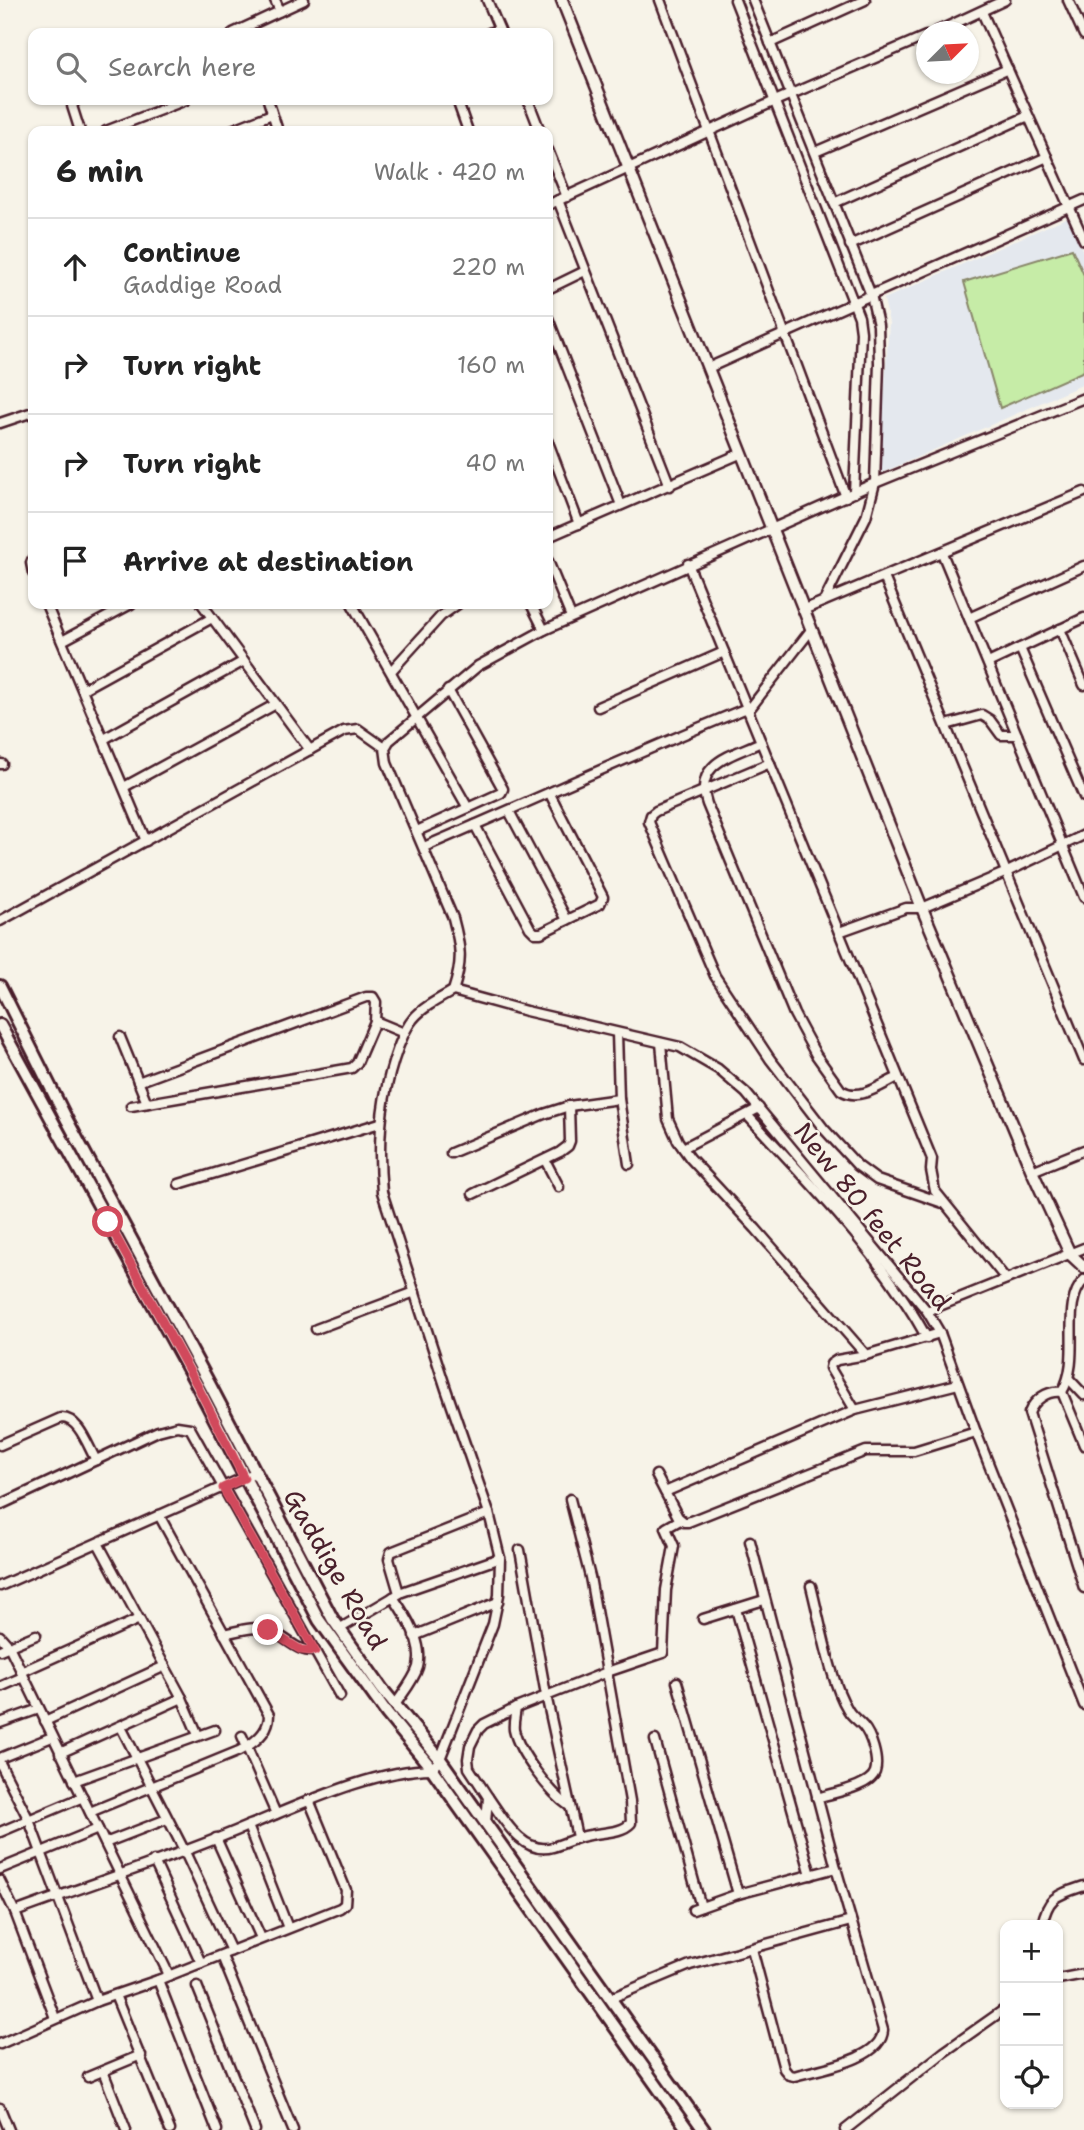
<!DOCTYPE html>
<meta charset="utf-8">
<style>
:root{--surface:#fff;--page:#f2f2f2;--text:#222;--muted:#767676;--line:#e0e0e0}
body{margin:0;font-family:"Shantell Sans",sans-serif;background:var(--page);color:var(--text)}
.controls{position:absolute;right:21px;bottom:21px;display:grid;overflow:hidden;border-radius:14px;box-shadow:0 2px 5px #0004}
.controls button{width:63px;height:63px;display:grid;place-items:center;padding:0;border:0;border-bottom:2px solid var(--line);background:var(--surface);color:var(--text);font:35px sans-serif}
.compass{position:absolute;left:916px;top:21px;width:63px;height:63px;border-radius:50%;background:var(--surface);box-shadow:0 2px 5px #0004;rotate:66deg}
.stop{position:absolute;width:21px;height:21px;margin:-16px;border:5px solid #d1495b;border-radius:50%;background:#fff}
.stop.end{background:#d1495b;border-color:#fff;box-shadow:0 2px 7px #0008}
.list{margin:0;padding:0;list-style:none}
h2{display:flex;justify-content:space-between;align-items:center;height:91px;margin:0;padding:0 28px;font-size:30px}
h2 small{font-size:23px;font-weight:400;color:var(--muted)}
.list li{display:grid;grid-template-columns:46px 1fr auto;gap:21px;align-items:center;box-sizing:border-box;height:98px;padding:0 28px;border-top:2px solid var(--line)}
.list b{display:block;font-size:26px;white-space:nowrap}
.list p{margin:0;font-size:23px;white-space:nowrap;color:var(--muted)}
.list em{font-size:23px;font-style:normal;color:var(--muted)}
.icon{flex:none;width:38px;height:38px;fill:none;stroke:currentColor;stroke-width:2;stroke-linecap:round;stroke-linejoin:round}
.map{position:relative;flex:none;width:1084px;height:2130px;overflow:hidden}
.search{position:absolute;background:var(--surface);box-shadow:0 2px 5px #0004;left:28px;top:28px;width:525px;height:77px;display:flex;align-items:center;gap:18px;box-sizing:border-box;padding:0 24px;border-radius:14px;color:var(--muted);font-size:26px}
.panel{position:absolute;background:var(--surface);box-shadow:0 2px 5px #0004;left:28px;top:126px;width:525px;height:483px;border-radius:14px}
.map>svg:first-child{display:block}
.built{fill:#e4e8ee}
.green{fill:#c6eca7;stroke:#888669;stroke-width:2}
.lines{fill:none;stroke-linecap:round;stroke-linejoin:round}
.minor-casing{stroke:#4a1f2b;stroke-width:13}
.tertiary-casing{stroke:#4a1f2b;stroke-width:15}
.secondary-casing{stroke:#4a1f2b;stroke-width:16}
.minor{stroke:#f7f3e8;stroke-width:8}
.tertiary{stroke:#f7f3e8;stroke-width:10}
.secondary{stroke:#f7f3e8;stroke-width:10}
.route{stroke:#d1495b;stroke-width:9}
.labels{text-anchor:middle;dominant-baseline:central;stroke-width:5;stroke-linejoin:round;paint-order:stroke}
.street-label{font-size:26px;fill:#4a1f2b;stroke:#f7f3e8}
</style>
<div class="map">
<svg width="1084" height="2130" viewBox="0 0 1084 2130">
<rect width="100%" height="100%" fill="#f7f3e8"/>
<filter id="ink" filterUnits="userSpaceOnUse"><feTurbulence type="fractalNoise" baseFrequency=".0143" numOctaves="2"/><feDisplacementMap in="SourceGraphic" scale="14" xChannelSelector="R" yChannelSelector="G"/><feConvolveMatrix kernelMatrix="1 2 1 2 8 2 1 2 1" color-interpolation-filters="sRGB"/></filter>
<g filter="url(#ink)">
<path class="built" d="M1068 217 1084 254V384L879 474 889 323 884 299Z"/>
<path class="green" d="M1072 249 1084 275V371L1000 408 964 282Z"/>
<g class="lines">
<g class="minor-casing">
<g id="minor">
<path d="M275 0 280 11"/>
<path d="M487 0 501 33"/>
<path d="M660 0 846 497"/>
<path d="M735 0 859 317 861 332 854 493"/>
<path d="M753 0 871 295 878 325 879 363 875 483 866 517 824 601"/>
<path d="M1068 0 1084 35"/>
<path d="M982 12 1084 240"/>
<path d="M936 32 1005 0"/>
<path d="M233 33 304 0"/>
<path d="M489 33 499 29"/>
<path d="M770 43 865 0"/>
<path d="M76 100 72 106 80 131"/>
<path d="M268 100 278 131"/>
<path d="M457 100 468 131"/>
<path d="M528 100 540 131"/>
<path d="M106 131 186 100"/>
<path d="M229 131 272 114"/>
<path d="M548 150 567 197"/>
<path d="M815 152 1008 69"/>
<path d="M558 200 670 486"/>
<path d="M834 203 1028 116"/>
<path d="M548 205 775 101 926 36"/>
<path d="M850 245 1047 157"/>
<path d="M548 289 585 271"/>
<path d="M548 318 621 505"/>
<path d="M708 368 1084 200"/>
<path d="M0 423 33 412"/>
<path d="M548 442 579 524"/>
<path d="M548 537 742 453"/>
<path d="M942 553 1084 897"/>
<path d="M33 558 31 563 33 573"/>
<path d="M548 561 571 617"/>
<path d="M688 564 932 1159 931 1170 935 1191 1006 1279"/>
<path d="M884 577 1084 1060"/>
<path d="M46 604 146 841"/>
<path d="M202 604 310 750"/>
<path d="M352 604 468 808"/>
<path d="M531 604 544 630"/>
<path d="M803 610 1084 492"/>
<path d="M969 618 1084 566"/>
<path d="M1060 629 1084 685"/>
<path d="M62 641 131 604"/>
<path d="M1020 648 1084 797"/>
<path d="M988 663 1084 618"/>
<path d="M392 670 441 616 458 604"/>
<path d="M83 689 212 618"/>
<path d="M598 707 724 652"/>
<path d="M748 711 811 630"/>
<path d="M946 725 982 715 990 720 1001 735H1017"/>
<path d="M104 739 244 661"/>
<path d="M761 742C731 756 693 763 707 804L794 1014 816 1055 841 1090C859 1102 881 1085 898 1077"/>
<path d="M770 763 656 811 651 815 649 822 715 976 770 1059 824 1129 858 1166 877 1180 943 1203"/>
<path d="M0 764H2"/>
<path d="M124 787 276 704"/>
<path d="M509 811 567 920"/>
<path d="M475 825 530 928 535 933H541L600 904 603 897 550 794"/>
<path d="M417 831 501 793 503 789 448 690"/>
<path d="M424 847C532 801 638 752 747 708"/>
<path d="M0 921 344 731 358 729 385 748"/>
<path d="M839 932 906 908H922L1007 872 1084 835"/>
<path d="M453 991 526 1011 680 1047 718 1069 746 1093 927 1311 940 1333 976 1432 1084 1705"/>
<path d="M375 1021 404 1033"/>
<path d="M617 1033 619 1099 629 1164"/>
<path d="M120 1037 147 1103"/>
<path d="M661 1043 668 1119 678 1141 690 1158 756 1229 866 1355"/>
<path d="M131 1106 352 1068 357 1063 375 1021 376 1002 373 997H366L138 1082"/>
<path d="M747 1115C813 1186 880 1253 927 1338"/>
<path d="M683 1148 759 1108"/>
<path d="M451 1153 544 1114 569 1106 619 1099"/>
<path d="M545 1160 559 1187"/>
<path d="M1032 1171 1084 1150"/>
<path d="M179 1184 380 1123"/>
<path d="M473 1194 560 1152 568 1146 570 1141 569 1106"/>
<path d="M1084 1280C1059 1306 1083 1357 1062 1392L1084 1445"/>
<path d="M927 1311 1084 1248"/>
<path d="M316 1329 415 1292"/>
<path d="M1069 1379 1084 1395"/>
<path d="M1062 1392C1047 1390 1034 1400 1029 1413L1084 1588"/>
<path d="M855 1410 830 1368 831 1364 837 1360 866 1355 940 1333"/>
<path d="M0 1445 61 1418C79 1417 88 1447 96 1460"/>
<path d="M656 1475 678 1517 684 1522H688L866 1451H914L976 1432"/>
<path d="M665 1492 855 1410 958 1384"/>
<path d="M0 1505 158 1431 177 1426 190 1428 340 1696"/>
<path d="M750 1541 836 1868 883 2030C882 2060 818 2069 794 2076L789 2075 784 2069 752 1949"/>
<path d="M98 1543 182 1698 198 1735"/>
<path d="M520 1550 546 1695 577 1837"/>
<path d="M0 1586 250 1475"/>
<path d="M811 1586C820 1620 830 1682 848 1710 852 1717 858 1720 863 1726 871 1735 879 1760 875 1772 870 1787 832 1793 817 1798"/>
<path d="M399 1593 389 1559 391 1552 489 1513"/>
<path d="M393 1597C406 1616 424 1643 418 1667 414 1680 403 1693 395 1705"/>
<path d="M736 1609 811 1875"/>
<path d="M703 1619 764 1600"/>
<path d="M339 1629 402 1592 500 1558"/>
<path d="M224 1634C238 1631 255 1625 269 1630 287 1637 295 1652 315 1651"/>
<path d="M0 1636 9 1646 169 1975"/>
<path d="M414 1636 498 1602"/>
<path d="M0 1650 36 1635"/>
<path d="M21 1672 139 1619"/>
<path d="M677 1682 738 1894"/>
<path d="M0 1687 23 1677"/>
<path d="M516 1708C515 1716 513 1723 514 1730 519 1753 550 1793 569 1806"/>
<path d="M45 1721 165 1666"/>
<path d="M0 1723 39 1709"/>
<path d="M121 1727 184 1850 231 1951"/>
<path d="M242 1736 276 1814"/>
<path d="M655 1740 701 1907"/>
<path d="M60 1753 182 1698"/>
<path d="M0 1758 52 1737"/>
<path d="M0 1763 29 1820 97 2001"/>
<path d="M74 1781 215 1730"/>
<path d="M488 1797C503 1818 522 1856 553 1847 566 1843 576 1837 590 1835 603 1832 622 1833 631 1823L630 1801 607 1672 663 1653 666 1590 674 1546 666 1528 680 1520"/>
<path d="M90 1812 239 1751C253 1744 269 1733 269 1715L159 1515"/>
<path d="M486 1823 488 1797 469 1768 468 1759 470 1746 478 1730 484 1724 516 1708 607 1672 590 1577 570 1499"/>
<path d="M248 1826 288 1928"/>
<path d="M0 1832 83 1797"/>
<path d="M216 1838 261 1938"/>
<path d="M105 1843 167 1819"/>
<path d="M154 1861 201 1963"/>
<path d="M0 1869 98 1829"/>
<path d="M0 1881 15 1912 55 2018"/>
<path d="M693 1910 738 1894 836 1868"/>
<path d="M15 1912C93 1883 173 1858 250 1825 304 1803 374 1770 432 1769L440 1759 493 1624 499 1595 500 1558 489 1513 446 1389 382 1192C377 1143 381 1094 398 1048 402 1038 406 1027 413 1019 423 1007 439 999 453 991 463 961 461 948 453 918L387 763 385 748 389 741 478 666 544 630 875 483 1084 398"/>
<path d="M1042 1925C1048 1896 1057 1895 1084 1886"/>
<path d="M222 1956 293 2130"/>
<path d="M1058 1979 1084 1974"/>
<path d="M158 1980 217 2130"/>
<path d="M197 1986 255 2130"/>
<path d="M115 1995 170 2130"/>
<path d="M611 1998 690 1965 851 1921"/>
<path d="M0 2044 97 2001 158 1980 340 1908 345 1904 346 1890 309 1800"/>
<path d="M103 2071 126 2130"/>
<path d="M88 2077 141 2055"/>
<path d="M0 2108 9 2130"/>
<path d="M845 2130 944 2052 1005 2009"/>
</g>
</g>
<g class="tertiary-casing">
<path id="tertiary" d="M562 0 922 908 1032 1171 1070 1254 1084 1267"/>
</g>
<g class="secondary-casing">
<g id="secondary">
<path d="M0 986 67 1120 210 1385 332 1618 382 1689 440 1759 704 2130"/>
<path d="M0 1025 197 1385 319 1620 387 1714 432 1769 688 2130"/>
</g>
</g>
<use href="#minor" class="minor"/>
<use href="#tertiary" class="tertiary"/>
<use href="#secondary" class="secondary"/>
</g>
</g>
<g class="lines" filter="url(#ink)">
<path class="route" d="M108 1222 197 1385 244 1478 223 1488 315 1651 301 1650 268 1630"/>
</g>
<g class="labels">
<g class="street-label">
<text transform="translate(873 1216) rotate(51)">New 80 feet Road</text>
<text transform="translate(336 1569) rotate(60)">Gaddige Road</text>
</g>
</g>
</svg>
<div class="controls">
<button>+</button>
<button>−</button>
<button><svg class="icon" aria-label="locate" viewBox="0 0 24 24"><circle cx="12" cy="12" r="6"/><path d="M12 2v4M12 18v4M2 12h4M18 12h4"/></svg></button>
</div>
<svg class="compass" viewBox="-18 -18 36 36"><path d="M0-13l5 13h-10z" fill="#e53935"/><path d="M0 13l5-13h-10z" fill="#767676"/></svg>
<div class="stop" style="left:108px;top:1222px"></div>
<div class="stop end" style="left:268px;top:1630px"></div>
<div class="search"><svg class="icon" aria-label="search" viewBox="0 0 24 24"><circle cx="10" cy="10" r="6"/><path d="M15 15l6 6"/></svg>Search here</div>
<section class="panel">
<h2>6 min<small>Walk · 420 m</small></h2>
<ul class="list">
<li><svg class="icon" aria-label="ahead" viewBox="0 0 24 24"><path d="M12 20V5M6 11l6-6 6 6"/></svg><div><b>Continue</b><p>Gaddige Road</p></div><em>220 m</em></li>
<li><svg class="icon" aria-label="right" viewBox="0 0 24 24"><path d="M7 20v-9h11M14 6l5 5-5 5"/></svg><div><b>Turn right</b></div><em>160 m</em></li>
<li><svg class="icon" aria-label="right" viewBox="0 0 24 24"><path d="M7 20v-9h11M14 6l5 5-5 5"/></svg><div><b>Turn right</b></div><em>40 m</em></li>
<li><svg class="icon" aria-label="arrive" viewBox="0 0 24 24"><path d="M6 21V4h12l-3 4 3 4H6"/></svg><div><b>Arrive at destination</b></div></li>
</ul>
</section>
</div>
